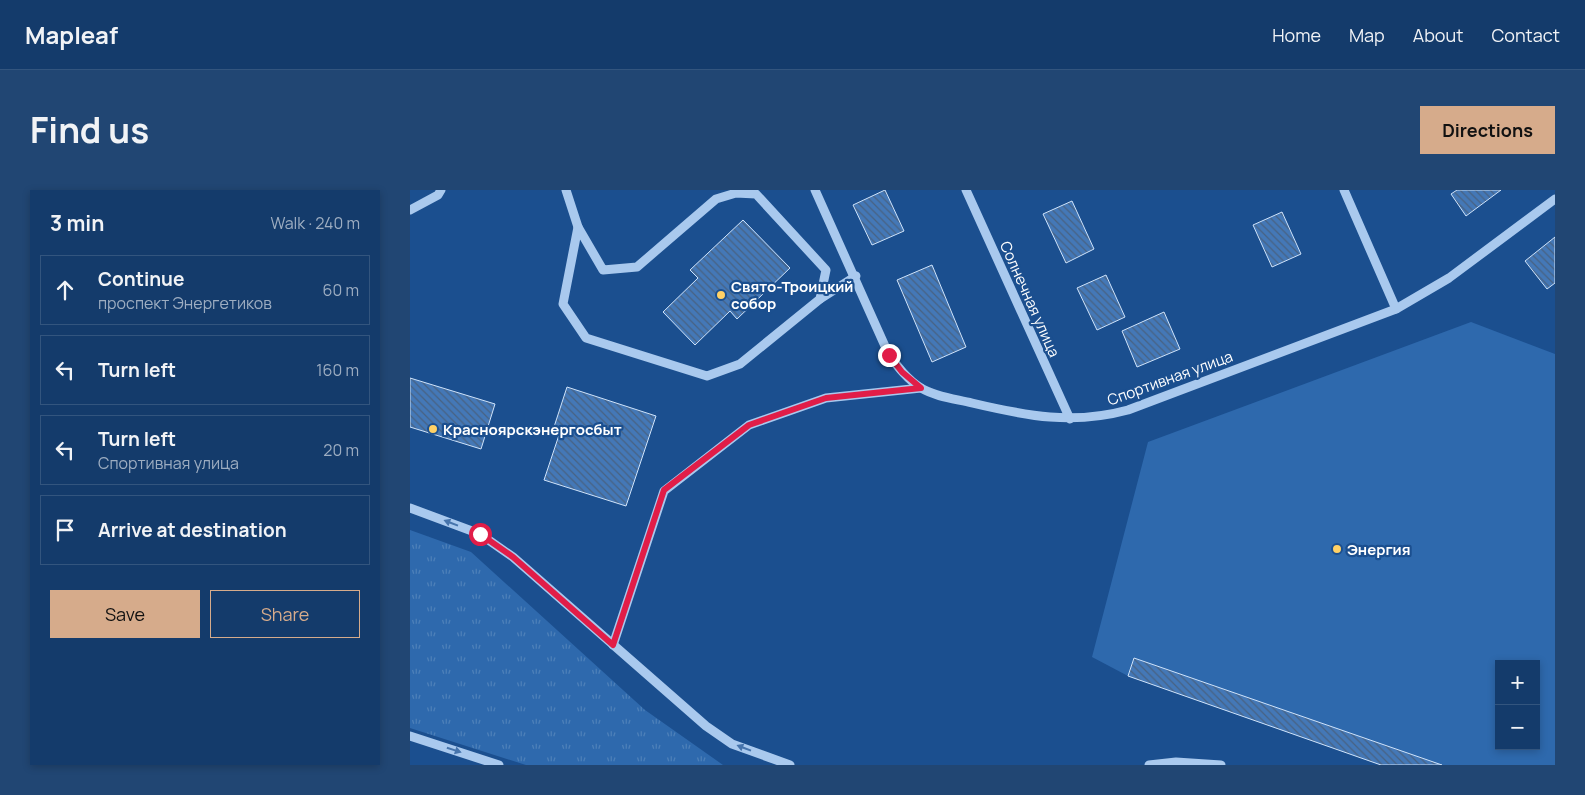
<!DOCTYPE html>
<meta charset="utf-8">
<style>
:root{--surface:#143b6b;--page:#214673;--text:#f1f3f6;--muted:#9dadc1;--line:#33557e;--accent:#d6ab8b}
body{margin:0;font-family:Manrope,sans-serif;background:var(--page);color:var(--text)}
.controls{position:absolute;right:15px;bottom:15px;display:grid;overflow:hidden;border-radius:0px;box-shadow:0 2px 8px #0003}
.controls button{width:45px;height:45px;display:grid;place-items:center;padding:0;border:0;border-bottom:1px solid var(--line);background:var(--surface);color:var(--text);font:25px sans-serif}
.stop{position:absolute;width:15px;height:15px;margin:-11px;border:4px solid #e11d48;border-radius:50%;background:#fff}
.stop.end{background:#e11d48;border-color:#fff;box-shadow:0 1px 5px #0008}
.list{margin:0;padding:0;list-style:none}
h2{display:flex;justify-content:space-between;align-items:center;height:65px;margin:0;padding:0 20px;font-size:21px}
h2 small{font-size:16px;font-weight:400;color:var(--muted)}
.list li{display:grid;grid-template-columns:32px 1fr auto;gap:15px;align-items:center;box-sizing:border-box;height:70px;margin:0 10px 10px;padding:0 10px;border:1px solid var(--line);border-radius:0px}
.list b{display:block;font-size:19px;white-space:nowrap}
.list p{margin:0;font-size:16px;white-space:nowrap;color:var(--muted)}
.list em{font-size:16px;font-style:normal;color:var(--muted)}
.actions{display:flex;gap:10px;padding:15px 20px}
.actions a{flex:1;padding:11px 0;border:1px solid var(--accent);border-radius:0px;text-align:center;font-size:18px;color:var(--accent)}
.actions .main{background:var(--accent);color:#111}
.icon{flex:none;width:28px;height:28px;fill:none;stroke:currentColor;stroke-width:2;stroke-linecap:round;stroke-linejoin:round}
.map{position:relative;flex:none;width:1145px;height:575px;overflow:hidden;border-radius:0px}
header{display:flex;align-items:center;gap:30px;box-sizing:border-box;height:70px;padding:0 25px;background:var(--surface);border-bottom:1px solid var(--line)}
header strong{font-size:24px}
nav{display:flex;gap:28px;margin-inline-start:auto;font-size:18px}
.intro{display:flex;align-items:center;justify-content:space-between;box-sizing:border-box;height:120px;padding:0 30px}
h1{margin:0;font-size:35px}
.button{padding:12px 22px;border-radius:0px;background:var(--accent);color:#111;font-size:18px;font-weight:700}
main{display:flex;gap:30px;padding:0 30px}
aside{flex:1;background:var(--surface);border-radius:0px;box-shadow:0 2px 8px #0003}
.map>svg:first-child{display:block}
.grass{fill:#2e69ad;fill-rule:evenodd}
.park{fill:url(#park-tufts)}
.building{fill:url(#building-back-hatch);stroke:#cfe3fa}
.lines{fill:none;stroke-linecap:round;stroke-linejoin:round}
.minor{stroke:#a9c9ee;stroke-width:9}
.oneway{fill:#4674ac}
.route{stroke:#e11d48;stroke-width:6}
.poi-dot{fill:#ffd166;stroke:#1b4f8f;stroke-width:2}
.labels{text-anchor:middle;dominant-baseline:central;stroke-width:4.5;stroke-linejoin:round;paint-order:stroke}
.poi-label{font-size:15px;font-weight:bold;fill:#fff;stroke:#1b4f8f;text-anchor:start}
.street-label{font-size:15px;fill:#fff;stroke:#1b4f8f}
</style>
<header>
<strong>Mapleaf</strong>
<nav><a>Home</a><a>Map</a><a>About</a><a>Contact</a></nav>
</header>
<div class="intro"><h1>Find us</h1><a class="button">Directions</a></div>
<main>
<aside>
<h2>3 min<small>Walk · 240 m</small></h2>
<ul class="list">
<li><svg class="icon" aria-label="ahead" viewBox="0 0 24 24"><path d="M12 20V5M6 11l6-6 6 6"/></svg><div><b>Continue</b><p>проспект Энергетиков</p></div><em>60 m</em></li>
<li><svg class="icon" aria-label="left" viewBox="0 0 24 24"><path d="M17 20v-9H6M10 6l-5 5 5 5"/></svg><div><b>Turn left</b></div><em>160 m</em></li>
<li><svg class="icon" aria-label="left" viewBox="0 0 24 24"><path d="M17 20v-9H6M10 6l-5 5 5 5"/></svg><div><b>Turn left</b><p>Спортивная улица</p></div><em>20 m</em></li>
<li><svg class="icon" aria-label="arrive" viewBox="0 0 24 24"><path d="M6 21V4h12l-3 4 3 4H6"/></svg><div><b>Arrive at destination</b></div></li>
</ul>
<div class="actions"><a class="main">Save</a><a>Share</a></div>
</aside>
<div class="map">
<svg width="1145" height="575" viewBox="0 0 1145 575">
<defs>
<pattern id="park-tufts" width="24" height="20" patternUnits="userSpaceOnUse" patternTransform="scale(1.25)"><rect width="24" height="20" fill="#2e69ad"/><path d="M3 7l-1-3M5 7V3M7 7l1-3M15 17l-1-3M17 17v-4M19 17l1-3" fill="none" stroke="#4d80b9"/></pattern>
<pattern id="building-back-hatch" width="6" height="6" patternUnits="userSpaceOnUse" patternTransform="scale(1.25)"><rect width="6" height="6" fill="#4478b7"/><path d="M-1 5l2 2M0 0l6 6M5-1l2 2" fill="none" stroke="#486282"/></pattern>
</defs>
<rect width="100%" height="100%" fill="#1b4f8f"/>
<path class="grass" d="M1061 132 1145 164V575H971L718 486 682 467 738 252ZM1089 474H1126V556H1089Z"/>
<path class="park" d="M0 340 61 362 235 520 313 575H116L0 538Z"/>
<g class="building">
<path d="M475 0 494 41 462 55 443 15Z"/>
<path d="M1047 0H1091L1056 26 1041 4Z"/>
<path d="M662 11 684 59 656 73 633 24Z"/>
<path d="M872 22 891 64 862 77 843 35Z"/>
<path d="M333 30 380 78 327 129 320 121 285 155 253 122 288 88 280 80Z"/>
<path d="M1145 47V93L1137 99 1115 71Z"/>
<path d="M522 75 556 157 522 172 487 90Z"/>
<path d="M696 85 715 127 687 140 667 98Z"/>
<path d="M754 122 770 159 727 177 712 141Z"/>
<path d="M0 188 85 214 71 259 0 237Z"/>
<path d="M157 197 246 226 216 316 134 290 150 242 143 240Z"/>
<path d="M724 468 1032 575H971L718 486Z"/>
</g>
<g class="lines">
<g class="minor">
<path d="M156 0 168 37"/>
<path d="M405 0 479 165C488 177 498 190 511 198 526 207 546 209 562 213 617 226 663 235 718 220L986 119 1039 88 1145 9"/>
<path d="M556 0 660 229"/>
<path d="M934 0 986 119"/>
<path d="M326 3 346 4 416 80 410 109 330 174 297 186 176 148 153 114 168 37 193 80 227 77 306 9Z"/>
<path d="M0 20 28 5 31 0"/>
<path d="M410 109 446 86"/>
<path d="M0 318 70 344 103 367 296 536 322 554 380 575"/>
<path d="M203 455 254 301 339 235 416 208 511 198"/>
<path d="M0 546 89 575"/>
<path d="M739 575 766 572 811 575"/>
</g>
</g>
<defs><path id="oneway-solid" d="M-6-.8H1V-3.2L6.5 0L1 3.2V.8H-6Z" transform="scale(1.25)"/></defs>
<g class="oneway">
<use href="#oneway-solid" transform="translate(41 333) rotate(-159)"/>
<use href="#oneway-solid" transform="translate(334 558) rotate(-159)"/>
<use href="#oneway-solid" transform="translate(44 560) rotate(18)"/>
</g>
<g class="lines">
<path class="route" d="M70 344 103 367 203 455 254 300 339 235 416 208 511 198 492 182 479 165"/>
</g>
<g class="poi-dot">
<circle cx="311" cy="105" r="5"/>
<circle cx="23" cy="239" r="5"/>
<circle cx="927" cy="359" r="5"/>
</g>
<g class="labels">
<g class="poi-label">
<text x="321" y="96">Свято-Троицкий<tspan x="321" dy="17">собор</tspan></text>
<text x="33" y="239">Красноярскэнергосбыт</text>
<text x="937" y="359">Энергия</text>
</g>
<g class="street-label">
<text transform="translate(620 109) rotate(66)">Солнечная улица</text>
<text transform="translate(760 188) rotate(-20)">Спортивная улица</text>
</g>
</g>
</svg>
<div class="controls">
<button>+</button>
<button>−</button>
</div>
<div class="stop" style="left:70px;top:344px"></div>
<div class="stop end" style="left:479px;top:165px"></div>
</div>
</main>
